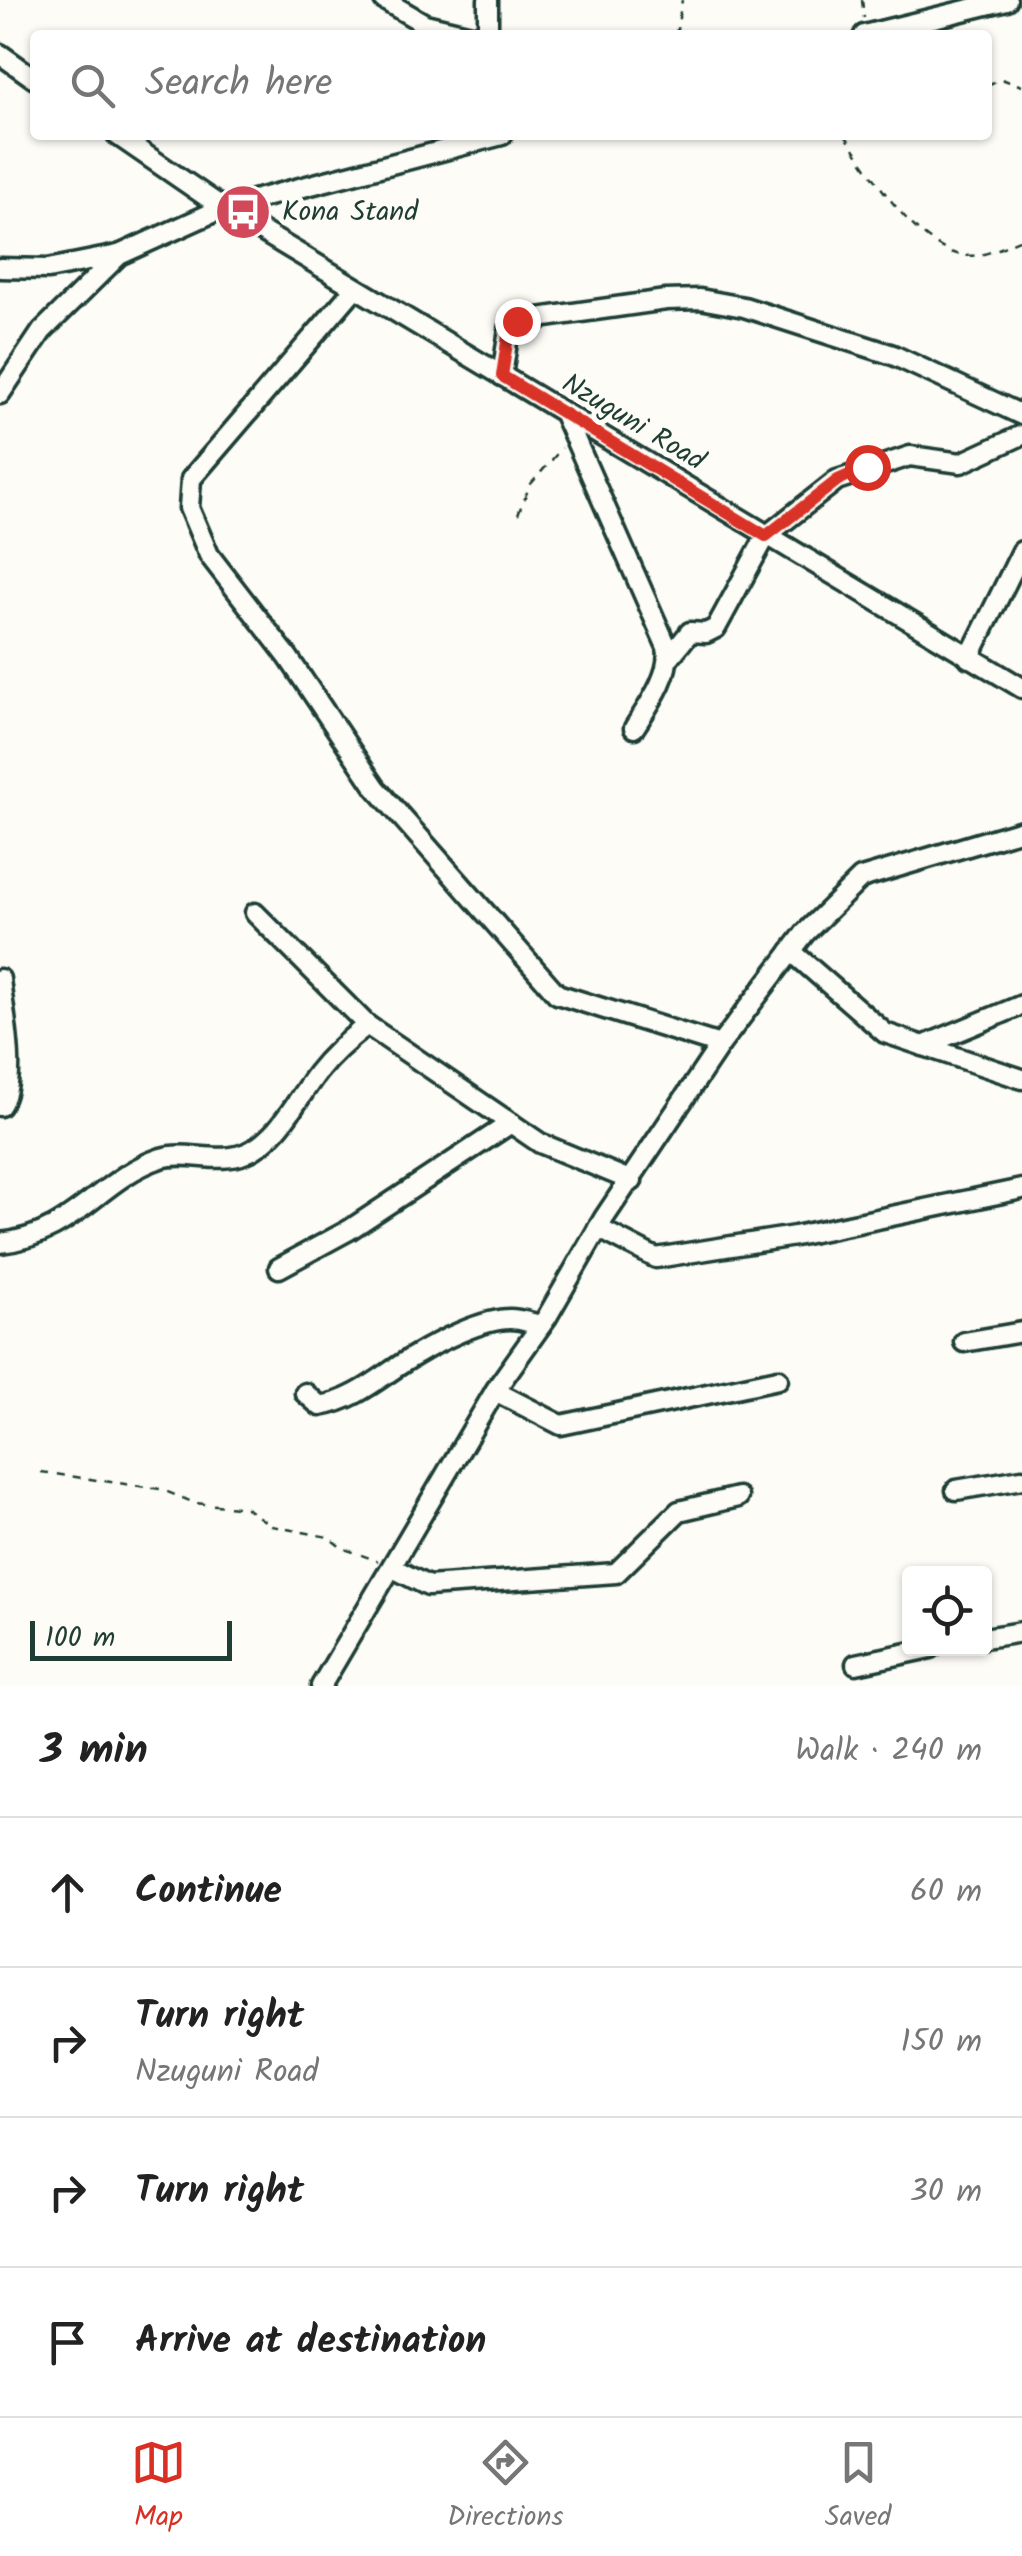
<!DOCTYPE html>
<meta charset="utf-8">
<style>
:root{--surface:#fff;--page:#f2f2f2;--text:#222;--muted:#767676;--line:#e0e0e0;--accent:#d93025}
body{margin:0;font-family:Kalam,sans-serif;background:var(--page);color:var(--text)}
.controls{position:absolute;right:30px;bottom:30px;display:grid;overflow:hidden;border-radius:10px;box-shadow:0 2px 8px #0004}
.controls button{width:90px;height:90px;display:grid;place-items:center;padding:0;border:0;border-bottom:2px solid var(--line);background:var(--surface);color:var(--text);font:50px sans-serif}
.scale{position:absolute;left:30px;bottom:25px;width:202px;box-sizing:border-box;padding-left:10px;border:5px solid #1f3d34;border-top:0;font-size:28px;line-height:35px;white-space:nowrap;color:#1f3d34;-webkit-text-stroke:8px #fdfcf7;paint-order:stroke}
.stop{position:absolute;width:30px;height:30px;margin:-22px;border:8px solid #d93025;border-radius:50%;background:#fff}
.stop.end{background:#d93025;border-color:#fff;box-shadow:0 2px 10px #0008}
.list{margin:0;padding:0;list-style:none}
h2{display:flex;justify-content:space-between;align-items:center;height:130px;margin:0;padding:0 40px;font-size:42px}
h2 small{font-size:32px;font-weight:400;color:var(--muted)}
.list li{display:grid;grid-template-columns:65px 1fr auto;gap:30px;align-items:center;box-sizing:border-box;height:150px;padding:0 40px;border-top:2px solid var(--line)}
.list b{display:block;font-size:38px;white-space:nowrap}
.list p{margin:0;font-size:32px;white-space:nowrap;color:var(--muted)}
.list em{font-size:32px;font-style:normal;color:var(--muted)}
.icon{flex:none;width:55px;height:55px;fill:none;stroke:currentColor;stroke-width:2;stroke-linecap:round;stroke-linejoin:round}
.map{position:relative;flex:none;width:1022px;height:1686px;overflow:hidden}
.search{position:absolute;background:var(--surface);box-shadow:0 2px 8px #0004;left:30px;right:30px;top:30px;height:110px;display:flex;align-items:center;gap:25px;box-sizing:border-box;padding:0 35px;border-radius:10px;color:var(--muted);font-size:38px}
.sheet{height:730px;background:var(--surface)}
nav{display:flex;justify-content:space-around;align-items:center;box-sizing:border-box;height:140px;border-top:2px solid var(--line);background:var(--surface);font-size:28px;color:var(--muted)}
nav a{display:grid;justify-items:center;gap:5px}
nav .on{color:var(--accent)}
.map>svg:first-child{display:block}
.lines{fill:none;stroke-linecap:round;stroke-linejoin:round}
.minor-casing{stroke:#1f3d34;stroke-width:25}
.path{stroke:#1f3d34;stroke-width:2.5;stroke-dasharray:8 8;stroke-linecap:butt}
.minor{stroke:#fdfcf7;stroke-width:18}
.route{stroke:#d93025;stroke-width:12}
.labels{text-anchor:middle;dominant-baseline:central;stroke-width:10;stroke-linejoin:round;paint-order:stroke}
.poi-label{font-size:28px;fill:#1f3d34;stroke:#fdfcf7;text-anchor:start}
.street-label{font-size:28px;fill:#1f3d34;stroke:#fdfcf7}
</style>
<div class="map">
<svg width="1022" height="1686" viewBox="0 0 1022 1686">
<rect width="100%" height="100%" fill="#fdfcf7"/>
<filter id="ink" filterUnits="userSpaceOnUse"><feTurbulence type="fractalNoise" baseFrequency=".01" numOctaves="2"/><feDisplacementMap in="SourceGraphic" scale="20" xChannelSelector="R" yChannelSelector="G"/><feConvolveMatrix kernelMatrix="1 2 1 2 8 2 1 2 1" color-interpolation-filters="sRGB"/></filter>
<g filter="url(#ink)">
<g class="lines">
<g class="minor-casing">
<g id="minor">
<path d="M384 0 425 24 471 35"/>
<path d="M488 35V0"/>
<path d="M864 35 1007 0"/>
<path d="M0 54 35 79"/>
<path d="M117 135 223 208 1022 688"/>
<path d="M0 268 48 269 118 255"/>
<path d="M355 288 191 479 189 508 209 555 288 657 376 788 557 994 720 1045"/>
<path d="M502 376 509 329 517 321 666 300 700 299 744 307 893 355 1022 415"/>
<path d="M0 394 42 331 119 255 223 208 502 135"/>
<path d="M564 414 667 647C672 674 648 706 634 728"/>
<path d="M669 658 690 632 706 633 716 628 766 536 837 480 910 456 961 463 1022 435"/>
<path d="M969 658 1022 551"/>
<path d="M255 913 367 1025"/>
<path d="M791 951 885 1033 1022 1079"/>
<path d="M0 979C3 1010 19 1081 0 1106"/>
<path d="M923 1046 1022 1005"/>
<path d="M598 1228 656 1258 795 1236 1022 1189"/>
<path d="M0 1243C75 1235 98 1179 161 1158 187 1150 220 1165 246 1153 278 1140 297 1099 317 1073 331 1055 349 1039 367 1025L540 1143 632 1181"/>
<path d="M279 1268 349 1230 511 1123"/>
<path d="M964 1342 1022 1332"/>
<path d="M495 1391 561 1425 778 1379"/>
<path d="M305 1393 320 1406C358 1400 384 1373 416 1355 439 1341 483 1319 510 1319 520 1319 531 1323 541 1325"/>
<path d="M956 1490 1022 1479"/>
<path d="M393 1568 428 1586 616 1573 679 1511 738 1497"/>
<path d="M984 1638 1022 1632"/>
<path d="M856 1664 931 1648"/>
<path d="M321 1686 498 1386 547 1317 604 1218 720 1045 805 933 861 878 1022 830"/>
</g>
</g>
<g class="path">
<path d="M862 0 864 18"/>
<path d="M676 35 682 0"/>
<path d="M987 85 1001 79 1022 86"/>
<path d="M845 135C871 172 924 265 978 255 993 253 1008 244 1022 239"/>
<path d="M518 514 530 485 562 448"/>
<path d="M41 1472 160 1489 195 1503 246 1508 272 1526 328 1537 342 1548 378 1561"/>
</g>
<use href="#minor" class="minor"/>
</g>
</g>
<g class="lines" filter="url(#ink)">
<path class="route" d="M517 321 509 329 502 376 766 536 838 480 867 467"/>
</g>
<defs>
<g id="bus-disc" transform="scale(2.875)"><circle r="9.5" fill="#d1495b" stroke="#fdfcf7"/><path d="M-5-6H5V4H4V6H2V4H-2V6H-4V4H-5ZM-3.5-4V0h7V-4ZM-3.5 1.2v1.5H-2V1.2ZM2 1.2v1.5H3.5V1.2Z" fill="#fff"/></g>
</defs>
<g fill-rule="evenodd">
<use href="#bus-disc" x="243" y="212"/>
</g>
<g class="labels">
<g class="poi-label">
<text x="282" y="212">Kona Stand</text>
</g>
<g class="street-label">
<text transform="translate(633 423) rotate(31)">Nzuguni Road</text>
</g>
</g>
</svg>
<div class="controls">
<button><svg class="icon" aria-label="locate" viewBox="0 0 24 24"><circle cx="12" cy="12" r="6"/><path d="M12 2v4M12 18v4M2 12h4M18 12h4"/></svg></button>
</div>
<div class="scale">100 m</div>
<div class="stop" style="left:867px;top:467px"></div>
<div class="stop end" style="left:517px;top:321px"></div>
<div class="search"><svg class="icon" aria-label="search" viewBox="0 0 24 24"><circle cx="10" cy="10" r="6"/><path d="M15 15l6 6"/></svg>Search here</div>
</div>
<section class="sheet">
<h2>3 min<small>Walk · 240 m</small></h2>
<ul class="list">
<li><svg class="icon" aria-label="ahead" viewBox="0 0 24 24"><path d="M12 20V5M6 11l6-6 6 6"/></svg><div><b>Continue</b></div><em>60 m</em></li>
<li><svg class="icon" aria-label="right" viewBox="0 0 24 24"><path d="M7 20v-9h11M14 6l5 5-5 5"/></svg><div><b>Turn right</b><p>Nzuguni Road</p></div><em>150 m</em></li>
<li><svg class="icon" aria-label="right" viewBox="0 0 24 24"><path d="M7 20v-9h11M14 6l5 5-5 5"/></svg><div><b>Turn right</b></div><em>30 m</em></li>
<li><svg class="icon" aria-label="arrive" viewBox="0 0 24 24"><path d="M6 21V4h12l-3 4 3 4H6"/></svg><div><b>Arrive at destination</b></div></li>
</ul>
</section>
<nav>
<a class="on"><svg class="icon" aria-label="map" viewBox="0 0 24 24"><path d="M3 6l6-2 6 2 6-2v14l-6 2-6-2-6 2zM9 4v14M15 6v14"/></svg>Map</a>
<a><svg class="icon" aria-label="directions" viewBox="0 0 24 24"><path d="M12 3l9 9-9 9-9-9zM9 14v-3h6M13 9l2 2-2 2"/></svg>Directions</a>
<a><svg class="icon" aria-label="saved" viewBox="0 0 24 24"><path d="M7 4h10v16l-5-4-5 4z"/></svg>Saved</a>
</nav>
